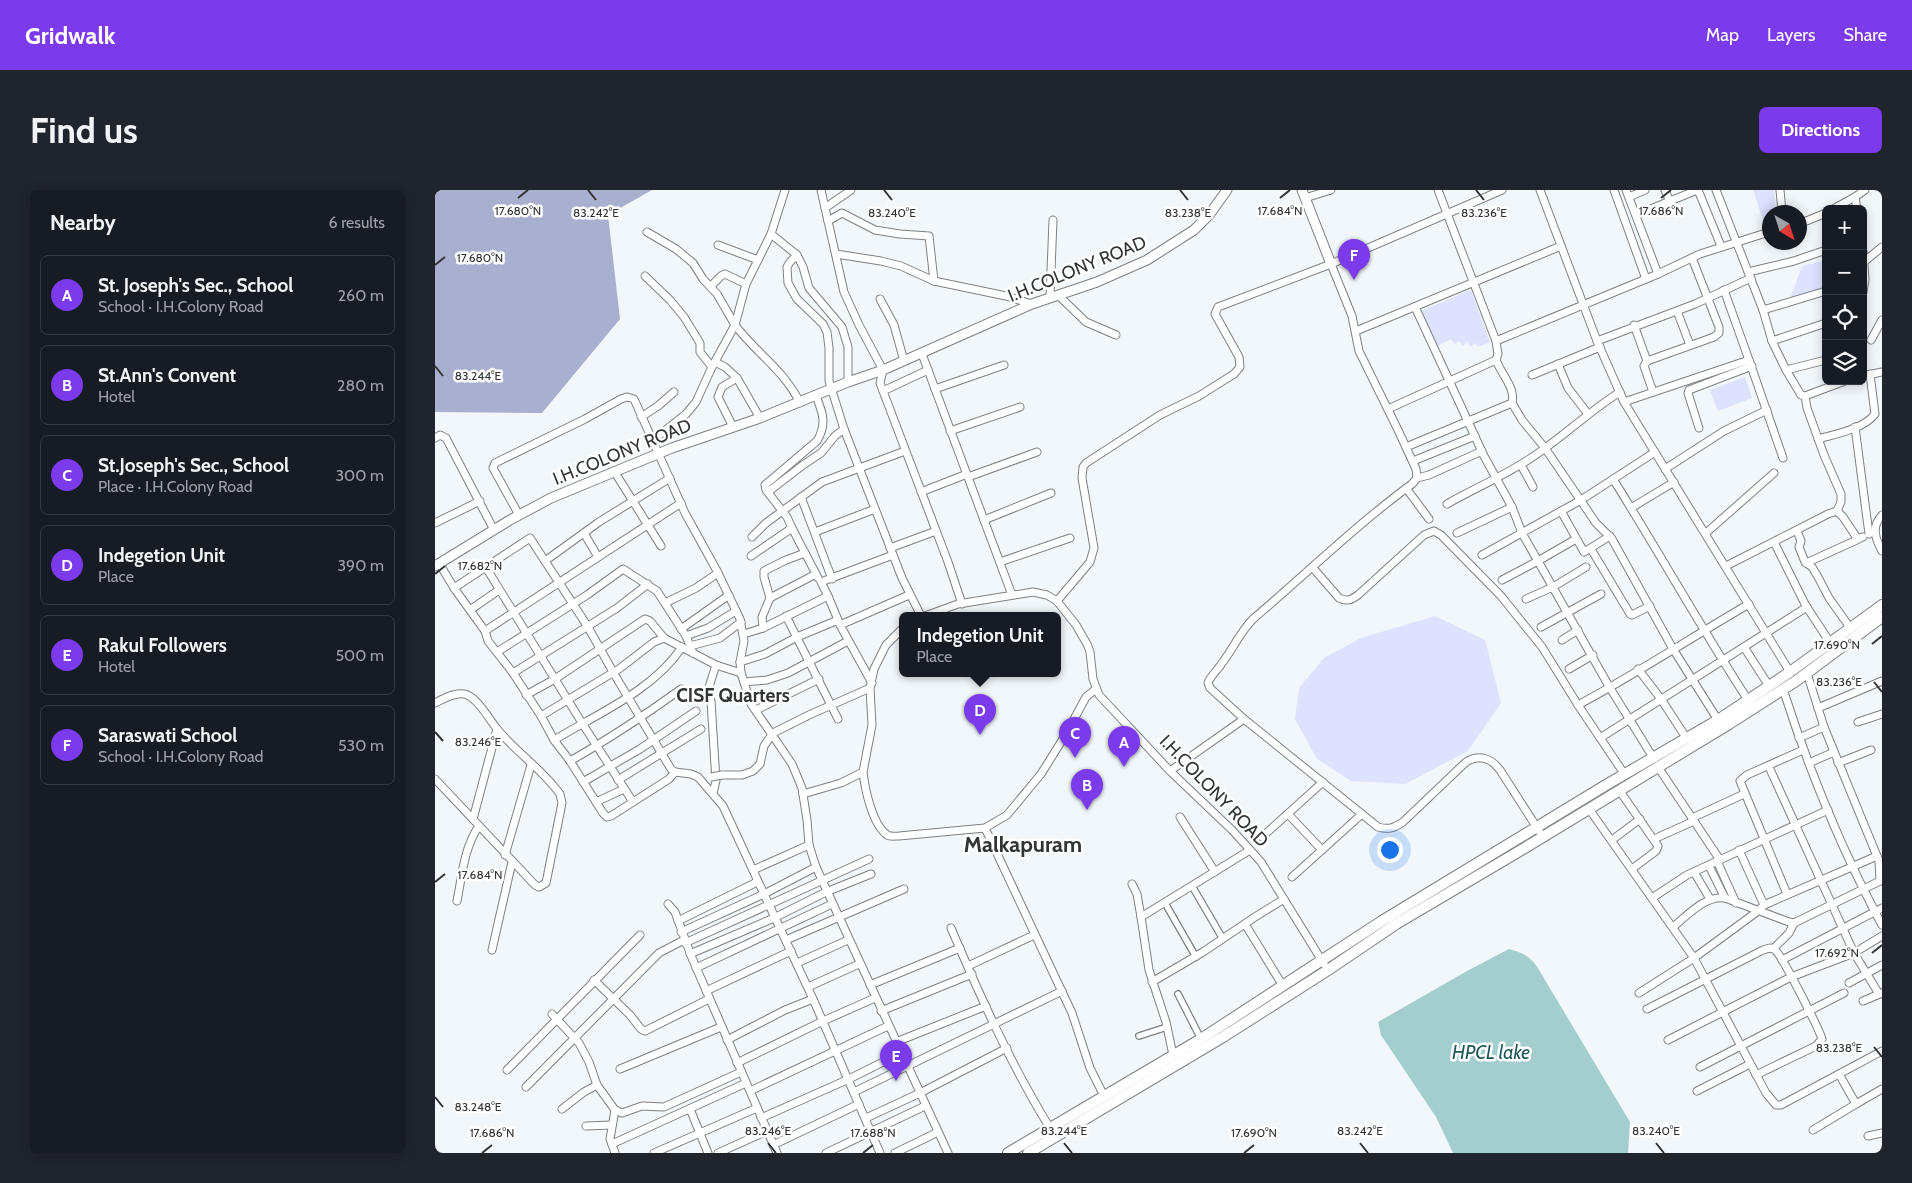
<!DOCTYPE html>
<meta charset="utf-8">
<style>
:root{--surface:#171b24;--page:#20242c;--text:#f1f3f6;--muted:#9ea1a6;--line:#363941;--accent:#7c3aed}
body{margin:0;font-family:Cabin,sans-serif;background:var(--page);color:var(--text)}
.controls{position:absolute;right:15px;top:15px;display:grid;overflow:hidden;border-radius:8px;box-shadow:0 2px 12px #0003}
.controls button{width:45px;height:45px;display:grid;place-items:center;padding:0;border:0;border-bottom:1px solid var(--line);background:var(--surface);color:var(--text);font:25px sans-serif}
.compass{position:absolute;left:1327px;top:15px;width:45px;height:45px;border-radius:50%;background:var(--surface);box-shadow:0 2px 12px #0003;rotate:141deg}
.you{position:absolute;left:954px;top:659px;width:18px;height:18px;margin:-12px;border:4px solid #fff;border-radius:50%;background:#1a73e8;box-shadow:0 0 0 8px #1a73e833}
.badge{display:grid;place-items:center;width:32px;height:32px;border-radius:50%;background:var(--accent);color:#fff;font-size:16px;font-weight:700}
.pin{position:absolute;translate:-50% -41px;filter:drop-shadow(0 1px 2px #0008)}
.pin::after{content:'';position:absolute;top:26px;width:18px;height:15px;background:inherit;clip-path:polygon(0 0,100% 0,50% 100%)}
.popup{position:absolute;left:464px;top:422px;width:162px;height:65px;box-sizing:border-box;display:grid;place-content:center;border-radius:8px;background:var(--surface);filter:drop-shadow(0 1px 4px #0005);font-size:16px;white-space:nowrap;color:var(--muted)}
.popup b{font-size:19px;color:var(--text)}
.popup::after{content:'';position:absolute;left:50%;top:100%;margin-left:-10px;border:10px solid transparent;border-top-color:var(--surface)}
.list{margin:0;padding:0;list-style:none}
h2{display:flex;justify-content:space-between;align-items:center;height:65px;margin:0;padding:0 20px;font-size:21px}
h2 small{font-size:16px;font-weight:400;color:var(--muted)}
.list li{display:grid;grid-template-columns:32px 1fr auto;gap:15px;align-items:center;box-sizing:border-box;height:80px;margin:0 10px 10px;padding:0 10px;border:1px solid var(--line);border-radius:8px}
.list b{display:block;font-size:19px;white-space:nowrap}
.list p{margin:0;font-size:16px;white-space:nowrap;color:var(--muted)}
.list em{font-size:16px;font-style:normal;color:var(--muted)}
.icon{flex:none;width:28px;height:28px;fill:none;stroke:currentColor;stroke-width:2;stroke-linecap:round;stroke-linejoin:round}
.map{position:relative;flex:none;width:1447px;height:963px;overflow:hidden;border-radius:8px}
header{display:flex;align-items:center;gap:30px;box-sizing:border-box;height:70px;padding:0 25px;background:var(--accent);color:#fff}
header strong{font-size:24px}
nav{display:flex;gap:28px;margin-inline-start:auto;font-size:18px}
.intro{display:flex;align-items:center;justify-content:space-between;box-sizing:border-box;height:120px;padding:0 30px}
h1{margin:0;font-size:35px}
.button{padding:12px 22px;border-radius:8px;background:var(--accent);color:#fff;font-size:18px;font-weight:700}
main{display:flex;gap:30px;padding:0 30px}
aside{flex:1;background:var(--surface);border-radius:8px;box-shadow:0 2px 12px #0003}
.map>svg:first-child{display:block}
.green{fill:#dde2ff}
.forest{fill:#a9afce}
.water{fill:#a4cecd}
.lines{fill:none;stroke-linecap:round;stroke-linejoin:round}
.pedestrian-casing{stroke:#7c8184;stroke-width:8}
.minor-casing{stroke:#7c8184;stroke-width:9}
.tertiary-casing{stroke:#7c8184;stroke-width:11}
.secondary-casing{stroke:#7c8184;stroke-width:12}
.pedestrian{stroke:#fff;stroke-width:5.5}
.minor{stroke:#fff;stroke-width:7}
.tertiary{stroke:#fff;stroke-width:9}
.secondary{stroke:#fff;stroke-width:10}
.minor-bridge-casing{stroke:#7c8184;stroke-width:9;stroke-linecap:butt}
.minor-bridge{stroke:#fff;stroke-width:7}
.ticks{fill:none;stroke:#323436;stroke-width:2}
.labels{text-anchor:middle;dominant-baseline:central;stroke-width:5;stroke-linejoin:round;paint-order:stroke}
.street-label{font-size:18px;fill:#323436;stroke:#fff}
.neighbourhood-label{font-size:19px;font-weight:bold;fill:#323436;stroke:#fff}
.water-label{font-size:19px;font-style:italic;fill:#1e5858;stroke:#fff}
.district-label{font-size:22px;font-weight:bold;fill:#323436;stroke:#fff}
.ticks-label{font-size:12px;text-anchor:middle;fill:#323436;stroke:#fff;stroke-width:5;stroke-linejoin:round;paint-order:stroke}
</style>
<header>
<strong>Gridwalk</strong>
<nav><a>Map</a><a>Layers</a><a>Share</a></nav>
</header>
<div class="intro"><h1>Find us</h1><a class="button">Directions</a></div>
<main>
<aside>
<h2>Nearby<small>6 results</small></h2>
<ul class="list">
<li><span class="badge">A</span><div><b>St. Joseph's Sec., School</b><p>School · I.H.Colony Road</p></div><em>260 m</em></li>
<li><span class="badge">B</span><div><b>St.Ann's Convent</b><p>Hotel</p></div><em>280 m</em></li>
<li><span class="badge">C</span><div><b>St.Joseph's Sec., School</b><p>Place · I.H.Colony Road</p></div><em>300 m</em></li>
<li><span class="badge">D</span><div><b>Indegetion Unit</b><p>Place</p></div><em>390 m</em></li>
<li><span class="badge">E</span><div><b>Rakul Followers</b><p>Hotel</p></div><em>500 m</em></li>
<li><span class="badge">F</span><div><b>Saraswati School</b><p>School · I.H.Colony Road</p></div><em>530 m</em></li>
</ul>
</aside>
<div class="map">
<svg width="1447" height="963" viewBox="0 0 1447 963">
<rect width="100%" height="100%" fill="#f2f7fb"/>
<g class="green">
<path d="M1318 0H1339L1341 22H1334V31L1329 33Z"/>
<path d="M1391 70V97L1355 109 1367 76Z"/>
<path d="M1036 100 1055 152 1043 157 1041 153 1035 157 1033 152 1027 156 1025 151 1019 154 1016 149 1002 156 986 121Z"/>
<path d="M1310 187 1317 208 1283 221 1275 200Z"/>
<path d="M1000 426 1050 450 1066 513 1033 561 970 594 916 591 882 569 860 529 864 498 889 468 926 448Z"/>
</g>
<path class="forest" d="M0 0H217L173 25 185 129 107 223 0 222Z"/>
<path class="water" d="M1074 759C1095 764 1100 772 1110 790L1195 932 1193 963H1018L1001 927 946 845 943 832 1032 781Z"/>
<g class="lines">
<g class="pedestrian-casing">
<g id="pedestrian">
<path d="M757 696 788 749"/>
<path d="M730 713 761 767"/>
<path d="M743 804 766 849"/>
<path d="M704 846 732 837"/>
</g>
</g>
<g class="minor-casing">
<g id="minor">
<path d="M350 0 336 44 311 94 300 135C320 162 350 181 365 213"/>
<path d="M386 0 409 102 424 135 448 180 445 193 448 201"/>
<path d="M1003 0 1061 151 1223 84 1265 64 1334 42"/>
<path d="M1105 0 1162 151 1189 212 1355 482"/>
<path d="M1179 0 1211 89"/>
<path d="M1191 0 1223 84"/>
<path d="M1230 0 1235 12"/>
<path d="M1263 0 1286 56"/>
<path d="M1281 0 1328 120 1337 151"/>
<path d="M1345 0 1347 22"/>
<path d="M1194 7 1210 0"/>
<path d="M870 8 896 0"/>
<path d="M390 18 416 0"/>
<path d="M1398 19 1420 7"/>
<path d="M1422 19 1420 7 1430 0"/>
<path d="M1201 25 1262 0"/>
<path d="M393 31 407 23 440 40 465 44 494 46 499 91"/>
<path d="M1364 34 1391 23"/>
<path d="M212 42 241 59 258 73 268 89 282 104 300 135 277 177 261 212 251 224 218 250"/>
<path d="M336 44 362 65 368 77 374 98 407 137 413 157V192"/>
<path d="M283 55 323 70"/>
<path d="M1428 61 1430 89 1428 102"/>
<path d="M401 64 446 71 466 76 499 91 571 106 597 114"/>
<path d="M362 65 355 72 352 77 353 93 362 109 388 134 392 142 394 158V191L409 239 467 388 486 426"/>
<path d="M1430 71 1447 57"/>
<path d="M896 74 917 126 924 161 963 240 981 279 982 288 977 294C921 335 871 384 818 429 805 442 798 459 787 473 783 480 776 485 773 493L775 498 809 529 943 637C954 640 959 638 968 632L1031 572C1044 564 1056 568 1065 580L1108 647"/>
<path d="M1313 82 1359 71 1391 60"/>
<path d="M210 86 235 110 249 127 265 153V162L277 177"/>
<path d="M276 96 286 86 290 84 311 94"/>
<path d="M1289 100 1314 170"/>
<path d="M623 105 651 132 681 145"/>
<path d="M615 107 618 30"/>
<path d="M445 109 459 135 469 171"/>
<path d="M980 117 1049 266 1077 317 1087 343 1175 498 1219 569"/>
<path d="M1328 120 1391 101"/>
<path d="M1242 121 1255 155"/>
<path d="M1391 133 1337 151 1351 180 1366 205 1370 206 1410 191"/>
<path d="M1199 135 1212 171"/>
<path d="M921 141 1126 56"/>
<path d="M1436 150 1447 130"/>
<path d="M1061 151 1063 164 1061 170C1066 184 1081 198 1077 213L1087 230 1110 258 1161 333 1177 349 1238 459 1283 530"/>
<path d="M1162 151 1260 114 1316 88"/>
<path d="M487 164 577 405"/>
<path d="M280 172 290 177 302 188 287 197 283 207 298 237"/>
<path d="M1123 174 1133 198 1153 224"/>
<path d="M493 180 448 201 513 372 527 414"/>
<path d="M1351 180 1391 170"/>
<path d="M1097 185 1165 157"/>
<path d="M1428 186 1447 182"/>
<path d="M302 188 325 228"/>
<path d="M500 199 569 175"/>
<path d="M1218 202 1209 176 1212 171 1279 147 1284 143V137L1257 68"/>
<path d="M1370 206 1372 218 1389 265 1406 304V312L1402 321"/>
<path d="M1189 212 1314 170 1348 268"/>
<path d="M953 219 1061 170"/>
<path d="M206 227 223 216 239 202"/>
<path d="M1420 237 1434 344"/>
<path d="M1264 238 1253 203 1254 200 1317 176"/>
<path d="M515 241 585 217"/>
<path d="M0 248 5 245 11 248 59 340"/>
<path d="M1383 249C1400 244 1429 239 1440 224L1435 184"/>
<path d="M971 257 1077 213"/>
<path d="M978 271 1040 246"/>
<path d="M1086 275 1098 297"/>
<path d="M1230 279 1289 241 1332 220"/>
<path d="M179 281 226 356"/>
<path d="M533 287 602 262"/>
<path d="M982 288 994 285 1047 261"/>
<path d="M1178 289C1224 362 1266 438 1313 510"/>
<path d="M971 298 994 329"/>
<path d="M333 302 368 275 386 263 400 246 409 239"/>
<path d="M486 302 532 284"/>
<path d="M366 307 397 389"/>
<path d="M1012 314C1040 298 1069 286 1096 268 1127 248 1153 222 1185 202"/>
<path d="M1196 318 1239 292"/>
<path d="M1126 321 1149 362 1175 346"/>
<path d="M1402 321 1408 327 1422 348 1428 347"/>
<path d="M84 325 58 278 60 273 150 229 186 209 192 207 199 209 250 323 282 381 305 429 309 451 305 472 306 483 316 514 357 574 367 598 372 630 374 655 381 677 513 963"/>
<path d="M1447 325C1436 337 1440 348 1447 361"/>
<path d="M549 330 616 303"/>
<path d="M0 333 45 311"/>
<path d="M357 338 352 327 331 300 330 295 382 251C392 234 388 223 381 206"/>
<path d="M1362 341 1366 351 1364 357 1370 372 1377 377 1383 387 1394 408 1416 439"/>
<path d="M380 342 440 319"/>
<path d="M149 343 163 367"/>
<path d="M1022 343 1077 317"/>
<path d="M1271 343 1339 283"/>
<path d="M317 347 331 333 387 292 470 261"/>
<path d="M1339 352 1371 416 1396 454"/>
<path d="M455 358 501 341"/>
<path d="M1156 359 1195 424 1197 425 1215 416"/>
<path d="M1047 365 1146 310 1220 262"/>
<path d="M316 366 357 338 381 384"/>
<path d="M110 371 164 332 235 288"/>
<path d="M565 372 635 348"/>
<path d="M4 373 19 398 95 348 153 437 178 482 236 579 240 582 256 584 263 587 288 616 378 809 445 963"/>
<path d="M1371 373 1424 349"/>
<path d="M50 376 147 533 198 612 234 589 240 582"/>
<path d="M1291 376 1393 324 1402 321"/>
<path d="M878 378 904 408C912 412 916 410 923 405L989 345 999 341 1006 345 1066 406 1107 457 1143 515 1190 585"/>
<path d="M1067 390 1103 371 1141 349"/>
<path d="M19 398 50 441 53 451 78 483 106 526 119 550 135 571 168 623 172 627 176 626 198 612"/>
<path d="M393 406 403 430"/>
<path d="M335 408 329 387V381L351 370 370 363"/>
<path d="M1091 409 1118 397 1151 377"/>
<path d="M622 411 655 372 659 358 647 288 648 277 651 273 725 225 764 206 799 184 805 177 804 167 780 124 783 117 896 74 1067 0"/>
<path d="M230 413 261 398 283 383"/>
<path d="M35 420 64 400"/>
<path d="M351 426 403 529"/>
<path d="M490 426 523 414 598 402 612 405 622 411 641 435 652 454 655 462 658 489 664 505 735 581 798 641 826 672 889 774"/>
<path d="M405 435 437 493"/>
<path d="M1106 437 1166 404"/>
<path d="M328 438 327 427 335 408 381 384 383 388"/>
<path d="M246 439 294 405"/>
<path d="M50 441 246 313"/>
<path d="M309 444 328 438 393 406 386 392 458 365"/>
<path d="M251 446 273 438 301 421"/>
<path d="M1127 450 1143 440"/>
<path d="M255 456 285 448 306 432"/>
<path d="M1309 457 1334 496"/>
<path d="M62 462 152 405 188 379 222 401 251 446 258 463"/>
<path d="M305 472 330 464 362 447 403 430 405 435 474 405"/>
<path d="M1134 479 1158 465"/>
<path d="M1203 479 1226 509 1252 549"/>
<path d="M78 483 182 418 213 394"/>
<path d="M1372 483 1389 537 1444 671 1445 691"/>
<path d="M309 492 332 490 353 483 413 451"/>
<path d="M1348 499C1374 580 1406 659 1447 735"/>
<path d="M91 505 120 489 210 429 215 431 229 448"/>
<path d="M0 513C8 509 20 502 29 504 42 506 55 531 63 540 82 563 108 580 125 604L127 613 111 693 104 697 100 695 0 589"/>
<path d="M1143 515C1201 484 1257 447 1314 414"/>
<path d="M1383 518 1447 491"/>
<path d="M321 520 384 489"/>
<path d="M106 526 184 479 219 452 229 448 281 475 306 483"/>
<path d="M1423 532 1447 524"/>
<path d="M1165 548 1372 417"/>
<path d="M1364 548 1389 537"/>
<path d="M119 550C162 524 219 500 247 457"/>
<path d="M135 571C174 549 210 525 246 499"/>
<path d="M1374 573 1399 562"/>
<path d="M1403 573 1436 560"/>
<path d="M1223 577 1285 670"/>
<path d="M1334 577 1419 763 1444 804"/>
<path d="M735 581 809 529"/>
<path d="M428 582C430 599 437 634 452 645 456 647 460 646 464 646L550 638 572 625 606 584 631 544 651 507 661 499"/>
<path d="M287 585H307L318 581 325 574 329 556 338 543 374 525 435 498"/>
<path d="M183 590 266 539"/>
<path d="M148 592 205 559 261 521"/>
<path d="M1184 600 1223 656 1221 661 1197 679"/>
<path d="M278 603 281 591 276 511 273 500 281 475"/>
<path d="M368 604 406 593 428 582 437 535 435 498 439 479 451 455 468 438"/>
<path d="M161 612 189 599"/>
<path d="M1154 619 1259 768 1331 903 1341 915H1346L1447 861"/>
<path d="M853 624 887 660"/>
<path d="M745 627 780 682"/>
<path d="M1257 628 1309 604"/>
<path d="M38 629 62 539"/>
<path d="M550 638 637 823 655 878 669 906"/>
<path d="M827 647 888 592"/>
<path d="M1219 649 1259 631"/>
<path d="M1177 650 1205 629"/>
<path d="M1304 660 1329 715"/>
<path d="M70 665 96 575"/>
<path d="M1282 671 1301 713"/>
<path d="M1274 676 1290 708"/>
<path d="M318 680 374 655"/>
<path d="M1259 682 1275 709"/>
<path d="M857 687 927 624"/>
<path d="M697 694 702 704 706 727 714 780 731 832 738 865"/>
<path d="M1352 704 1305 591 1312 585 1368 560"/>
<path d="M1217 708 1252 685 1393 620"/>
<path d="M22 711C27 686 29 657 44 636"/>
<path d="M233 714 240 722 257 768 342 963"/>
<path d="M706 727 815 660"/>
<path d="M243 731 322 692"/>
<path d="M810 734 848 796"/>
<path d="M1238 737C1252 726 1270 705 1290 708L1354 732 1359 733 1447 690"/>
<path d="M516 738C545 806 576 875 615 938"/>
<path d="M246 742 329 704 381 677"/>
<path d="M351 750 469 699"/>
<path d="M250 753 434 669"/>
<path d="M1339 758 1354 743 1359 733"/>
<path d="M57 760 77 672"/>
<path d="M255 764 339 728 391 702 436 684"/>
<path d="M1347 770 1447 718"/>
<path d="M362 773 413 750"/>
<path d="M533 776 599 745"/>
<path d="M261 778 397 714"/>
<path d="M159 790 195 825 206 839 210 841 274 809"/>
<path d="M717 792 768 762 820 727 849 709"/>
<path d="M1414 793 1447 775"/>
<path d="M435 795 525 758"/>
<path d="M373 797 424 774"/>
<path d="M271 801 356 761"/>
<path d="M1204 803 1259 768 1323 721 1329 715 1442 666"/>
<path d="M1428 811 1447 803"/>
<path d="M1212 819 1326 761C1331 759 1336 756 1340 760 1347 765 1384 839 1387 849L1381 856 1321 885"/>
<path d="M446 821 537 784"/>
<path d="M117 824 144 853 154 872 162 895 180 920 187 923 207 916 229 917 306 882"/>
<path d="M292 850 350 820 378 809"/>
<path d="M1233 850 1356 787 1419 763 1447 746"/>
<path d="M461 852 551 816"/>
<path d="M302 873 388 831 440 808"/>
<path d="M1265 877 1409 803"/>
<path d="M185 879 286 837"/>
<path d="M72 880 205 745"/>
<path d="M1404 884 1421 914 1447 899"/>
<path d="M91 897 224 763 249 750"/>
<path d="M315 901 453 836"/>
<path d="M1262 901 1315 874"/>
<path d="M419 902 627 801"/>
<path d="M127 919 149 902 162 895"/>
<path d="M255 919 273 963"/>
<path d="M326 928 414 889 466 863"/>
<path d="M431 928 485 903 572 858"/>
<path d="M151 936 177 935"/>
<path d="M1378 940 1421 914"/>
<path d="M1433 946 1447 943"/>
<path d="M177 954 311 893"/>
<path d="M338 955 424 914"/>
<path d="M180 963 175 949 180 920"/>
<path d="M219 963 322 918"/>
<path d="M283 963 332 941"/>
<path d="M391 963 490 916"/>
<path d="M460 963 503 942"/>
</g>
</g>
<g class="tertiary-casing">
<g id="tertiary">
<path d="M867 0 896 74"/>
<path d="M0 376 75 330 116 308 237 258 325 228 413 192 448 180 597 114 662 92 712 70 759 40 774 25 792 0"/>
</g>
</g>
<g class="secondary-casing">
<g id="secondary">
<path d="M573 963 766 849 947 731 1171 595 1283 530 1355 482 1447 415"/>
<path d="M593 963 788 847 893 780 961 734 1088 659 1294 534 1361 491 1447 427"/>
</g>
</g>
<use href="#pedestrian" class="pedestrian"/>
<use href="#minor" class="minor"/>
<use href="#tertiary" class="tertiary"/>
<use href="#secondary" class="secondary"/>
<g class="minor-bridge-casing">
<path id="minor-bridge" d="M276 587 287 585"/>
</g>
<use href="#minor-bridge" class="minor-bridge"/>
</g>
<path class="ticks" d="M153 0 161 10M449 0 457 10M745 0 753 10M1041 0 1049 10M83 8 93 0M845 8 855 0M1226 8 1236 0M0 75 10 67M0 176 8 186M0 384 10 376M1437 454 1447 446M1439 492 1447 502M0 542 8 551M0 692 10 684M1437 763 1447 755M1439 857 1447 867M0 907 8 917M333 953 341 963M629 953 637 963M925 953 933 963M1221 953 1229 963M47 963 57 955M428 963 438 955M809 963 819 955"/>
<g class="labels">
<g class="street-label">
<text transform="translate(642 79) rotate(-22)">I.H.COLONY ROAD</text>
<text transform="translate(187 262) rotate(-22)">I.H.COLONY ROAD</text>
<text transform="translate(779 601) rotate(46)">I.H.COLONY ROAD</text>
</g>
<g class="neighbourhood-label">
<text x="298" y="505">CISF Quarters</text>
</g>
<g class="water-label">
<text x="1056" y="862">HPCL lake</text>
</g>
<g class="district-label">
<text x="588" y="654">Malkapuram</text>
</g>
</g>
<g class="ticks-label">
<text x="83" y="25">17.680°N</text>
<text x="1226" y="25">17.686°N</text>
<text x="845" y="25">17.684°N</text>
<text x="161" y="27">83.242°E</text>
<text x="457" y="27">83.240°E</text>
<text x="753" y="27">83.238°E</text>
<text x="1049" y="27">83.236°E</text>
<text x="45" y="72">17.680°N</text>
<text x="43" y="190">83.244°E</text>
<text x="45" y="380">17.682°N</text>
<text x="1402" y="459">17.690°N</text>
<text x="1404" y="496">83.236°E</text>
<text x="43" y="556">83.246°E</text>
<text x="45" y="689">17.684°N</text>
<text x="1402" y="767">17.692°N</text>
<text x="1404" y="862">83.238°E</text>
<text x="43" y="921">83.248°E</text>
<text x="333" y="945">83.246°E</text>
<text x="629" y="945">83.244°E</text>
<text x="925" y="945">83.242°E</text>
<text x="1221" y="945">83.240°E</text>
<text x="57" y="947">17.686°N</text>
<text x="438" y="947">17.688°N</text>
<text x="819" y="947">17.690°N</text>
</g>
</svg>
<div class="controls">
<button>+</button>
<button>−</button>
<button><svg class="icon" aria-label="locate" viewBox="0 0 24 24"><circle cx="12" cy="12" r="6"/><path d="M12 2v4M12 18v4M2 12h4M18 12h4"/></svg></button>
<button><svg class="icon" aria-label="layers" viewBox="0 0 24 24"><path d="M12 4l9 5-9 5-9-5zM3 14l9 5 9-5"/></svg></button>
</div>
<svg class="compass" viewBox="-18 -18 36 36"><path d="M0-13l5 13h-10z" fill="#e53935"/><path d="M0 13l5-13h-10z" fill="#9ea1a6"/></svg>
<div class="you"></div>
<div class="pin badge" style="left:689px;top:577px">A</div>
<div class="pin badge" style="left:652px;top:620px">B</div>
<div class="pin badge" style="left:640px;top:568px">C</div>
<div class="pin badge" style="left:545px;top:545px">D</div>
<div class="popup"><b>Indegetion Unit</b>Place</div>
<div class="pin badge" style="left:461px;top:891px">E</div>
<div class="pin badge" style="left:919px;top:90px">F</div>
</div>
</main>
